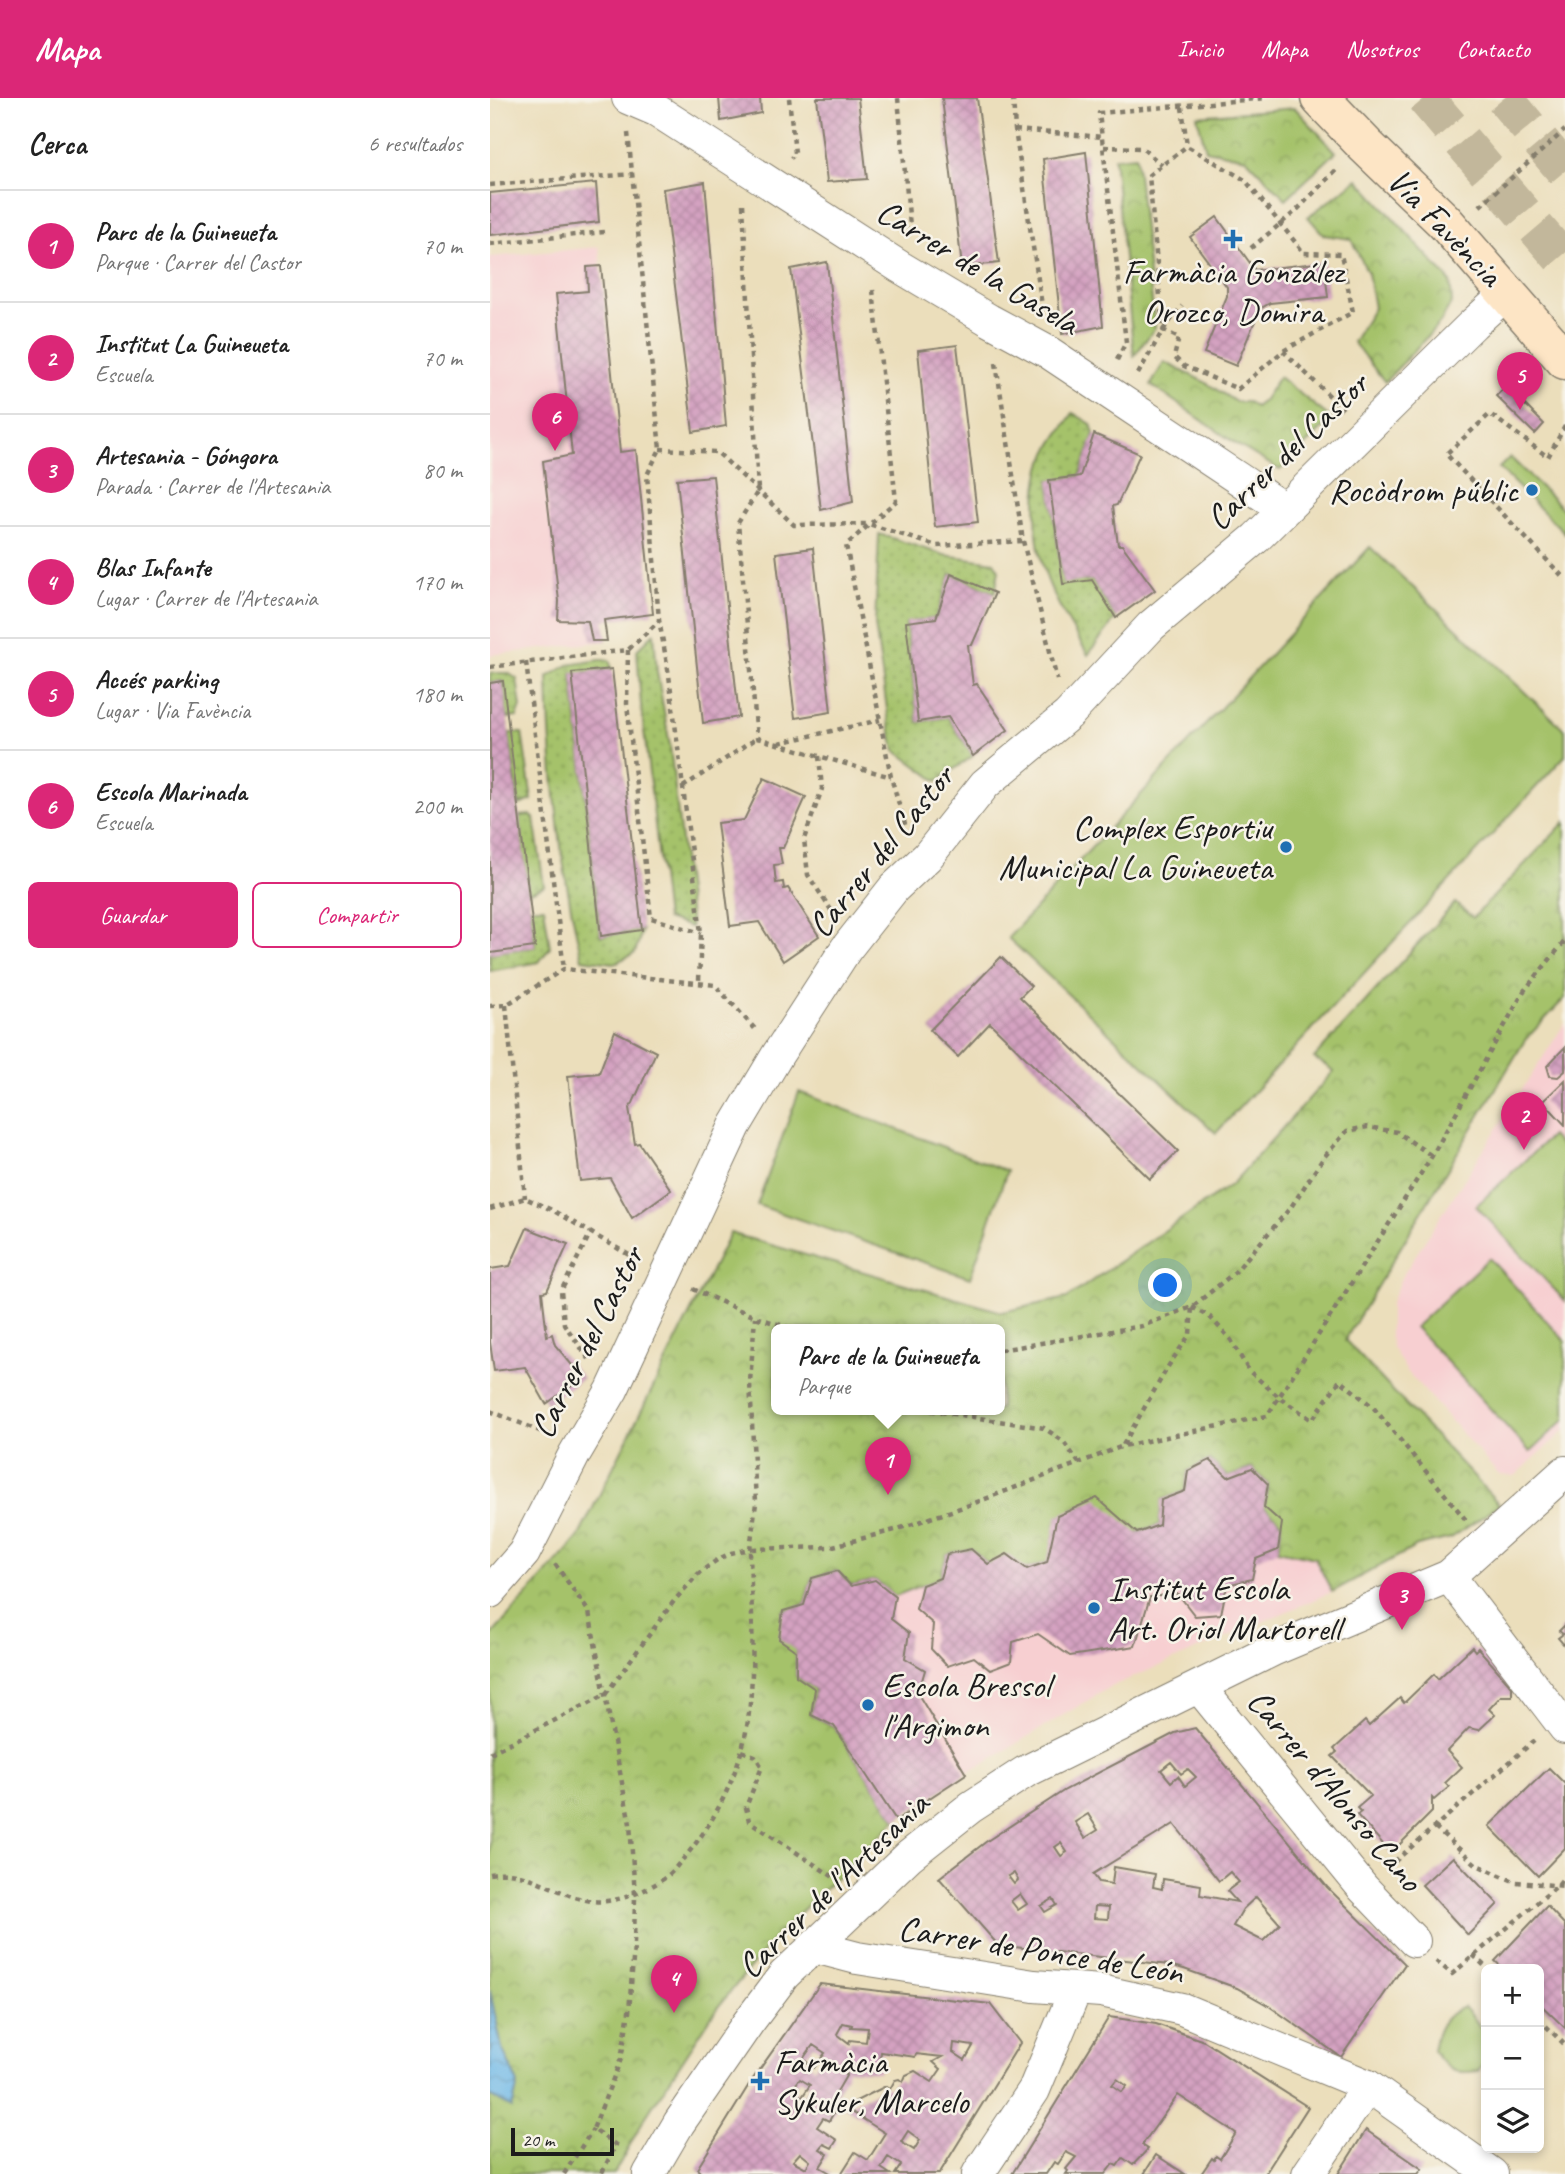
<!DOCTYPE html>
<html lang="es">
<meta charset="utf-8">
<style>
:root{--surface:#fff;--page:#f6f6f6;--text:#222;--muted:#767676;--line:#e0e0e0;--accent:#db2777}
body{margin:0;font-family:Caveat,sans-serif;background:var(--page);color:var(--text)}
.controls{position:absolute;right:21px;bottom:21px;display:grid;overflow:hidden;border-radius:10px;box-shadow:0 4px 10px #0003}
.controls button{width:63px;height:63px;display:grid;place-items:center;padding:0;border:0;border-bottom:2px solid var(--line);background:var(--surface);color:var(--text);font:35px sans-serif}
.scale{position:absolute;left:21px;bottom:18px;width:103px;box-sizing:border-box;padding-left:7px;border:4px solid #1c1c1c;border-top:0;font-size:19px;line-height:24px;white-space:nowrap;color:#1c1c1c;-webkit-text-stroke:5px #f7f3e8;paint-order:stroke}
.you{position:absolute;left:676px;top:1188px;width:24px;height:24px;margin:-18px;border:5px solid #fff;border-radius:50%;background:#1a73e8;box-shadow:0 0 0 10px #1a73e833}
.badge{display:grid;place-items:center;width:46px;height:46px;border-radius:50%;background:var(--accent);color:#fff;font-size:23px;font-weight:700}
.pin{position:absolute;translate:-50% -58px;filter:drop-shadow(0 2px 4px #0008)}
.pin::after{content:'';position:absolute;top:37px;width:24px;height:21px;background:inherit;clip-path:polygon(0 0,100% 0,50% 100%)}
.popup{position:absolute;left:281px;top:1226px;width:234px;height:91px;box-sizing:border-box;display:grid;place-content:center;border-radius:10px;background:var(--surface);filter:drop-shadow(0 2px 5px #0005);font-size:23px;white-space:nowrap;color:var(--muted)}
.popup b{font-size:26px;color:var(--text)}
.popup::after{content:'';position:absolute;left:50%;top:100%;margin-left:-14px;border:14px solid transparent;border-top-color:var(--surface)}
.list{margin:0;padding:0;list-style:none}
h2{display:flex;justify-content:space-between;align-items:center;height:91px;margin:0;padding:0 28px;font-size:30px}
h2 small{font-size:23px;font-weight:400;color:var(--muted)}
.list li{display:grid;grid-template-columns:46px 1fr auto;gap:21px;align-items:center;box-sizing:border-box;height:112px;padding:0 28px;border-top:2px solid var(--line)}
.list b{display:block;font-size:26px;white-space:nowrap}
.list p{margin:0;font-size:23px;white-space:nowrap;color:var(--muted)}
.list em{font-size:23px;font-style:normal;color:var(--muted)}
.actions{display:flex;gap:14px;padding:21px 28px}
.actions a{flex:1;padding:16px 0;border:2px solid var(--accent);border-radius:10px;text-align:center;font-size:24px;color:var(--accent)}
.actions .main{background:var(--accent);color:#fff}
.icon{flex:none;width:38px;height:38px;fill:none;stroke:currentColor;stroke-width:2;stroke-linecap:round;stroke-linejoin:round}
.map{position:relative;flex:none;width:1075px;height:2076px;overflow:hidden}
header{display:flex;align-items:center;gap:42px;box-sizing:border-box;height:98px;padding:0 35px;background:var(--accent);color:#fff}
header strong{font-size:33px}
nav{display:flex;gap:38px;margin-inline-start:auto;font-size:24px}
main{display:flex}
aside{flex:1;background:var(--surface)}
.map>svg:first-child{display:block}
.built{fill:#f7cfd1}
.grass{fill:#a5c26a;stroke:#606f43;stroke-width:2}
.park{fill:url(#park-crowns);stroke:#606f43;stroke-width:2;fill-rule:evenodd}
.garden{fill:url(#garden-dots);stroke:#606f43;stroke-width:2}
.water{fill:url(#water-waves);stroke:#466a82;stroke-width:2}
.building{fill:url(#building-cross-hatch);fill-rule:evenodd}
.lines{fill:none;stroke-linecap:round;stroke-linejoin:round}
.highway-tunnel{stroke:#c2b79b;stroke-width:38;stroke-dasharray:38 19;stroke-linecap:butt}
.street-casing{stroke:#847d6c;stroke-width:34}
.secondary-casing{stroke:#847d6c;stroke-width:41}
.path{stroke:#847d6c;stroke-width:4.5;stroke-dasharray:5 5;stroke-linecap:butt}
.street{stroke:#fff;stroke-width:32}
.secondary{stroke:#fde5c5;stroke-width:38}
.poi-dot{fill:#1f6fb2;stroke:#f7f3e8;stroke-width:2.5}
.labels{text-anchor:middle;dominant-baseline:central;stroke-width:5;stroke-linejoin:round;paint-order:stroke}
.street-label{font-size:35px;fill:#1c1c1c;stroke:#f7f3e8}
.poi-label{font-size:35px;fill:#1c1c1c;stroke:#f7f3e8;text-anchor:start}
</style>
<header>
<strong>Mapa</strong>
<nav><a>Inicio</a><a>Mapa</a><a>Nosotros</a><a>Contacto</a></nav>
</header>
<main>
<aside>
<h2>Cerca<small>6 resultados</small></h2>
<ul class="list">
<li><span class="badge">1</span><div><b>Parc de la Guineueta</b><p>Parque · Carrer del Castor</p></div><em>70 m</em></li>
<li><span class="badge">2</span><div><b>Institut La Guineueta</b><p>Escuela</p></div><em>70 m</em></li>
<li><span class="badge">3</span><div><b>Artesania - Góngora</b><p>Parada · Carrer de l'Artesania</p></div><em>80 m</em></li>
<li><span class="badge">4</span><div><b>Blas Infante</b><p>Lugar · Carrer de l'Artesania</p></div><em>170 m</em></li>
<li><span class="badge">5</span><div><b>Accés parking</b><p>Lugar · Via Favència</p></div><em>180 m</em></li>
<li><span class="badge">6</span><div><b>Escola Marinada</b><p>Escuela</p></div><em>200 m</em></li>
</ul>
<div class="actions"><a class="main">Guardar</a><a>Compartir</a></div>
</aside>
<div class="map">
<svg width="1075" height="2076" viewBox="0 0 1075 2076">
<defs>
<pattern id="park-crowns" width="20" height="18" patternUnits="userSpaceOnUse" patternTransform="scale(1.75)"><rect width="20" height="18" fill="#a5c26a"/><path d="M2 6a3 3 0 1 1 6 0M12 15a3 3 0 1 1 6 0" fill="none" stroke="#8da65b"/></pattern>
<pattern id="garden-dots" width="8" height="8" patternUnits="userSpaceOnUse" patternTransform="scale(1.75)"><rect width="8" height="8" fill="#a5c26a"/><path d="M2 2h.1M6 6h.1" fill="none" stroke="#8da65b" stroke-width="1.8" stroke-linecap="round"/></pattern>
<pattern id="water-waves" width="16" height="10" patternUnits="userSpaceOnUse" patternTransform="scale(1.75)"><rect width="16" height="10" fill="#70b9e8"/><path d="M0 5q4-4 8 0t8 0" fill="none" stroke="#609ec6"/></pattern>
<pattern id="building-cross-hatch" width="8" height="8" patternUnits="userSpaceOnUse" patternTransform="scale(1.75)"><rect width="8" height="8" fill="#d4a2c1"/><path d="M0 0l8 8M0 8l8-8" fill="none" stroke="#b58ba5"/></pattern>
</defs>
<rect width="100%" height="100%" fill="#f7f3e8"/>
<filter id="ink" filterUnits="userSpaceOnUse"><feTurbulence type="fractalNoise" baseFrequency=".0143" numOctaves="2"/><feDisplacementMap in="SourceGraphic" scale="14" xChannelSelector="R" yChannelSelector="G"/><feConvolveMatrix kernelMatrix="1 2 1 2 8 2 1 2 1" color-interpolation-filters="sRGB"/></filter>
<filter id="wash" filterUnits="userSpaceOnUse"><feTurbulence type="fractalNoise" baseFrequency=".00686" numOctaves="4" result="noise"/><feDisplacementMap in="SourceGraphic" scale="28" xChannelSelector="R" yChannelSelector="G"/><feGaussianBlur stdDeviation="1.57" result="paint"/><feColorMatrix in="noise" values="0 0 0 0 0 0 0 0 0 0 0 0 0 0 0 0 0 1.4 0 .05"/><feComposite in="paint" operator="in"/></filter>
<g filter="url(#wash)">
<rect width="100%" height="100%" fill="#ebdebb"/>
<g class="built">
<path d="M109 149 130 354 146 352 163 516 115 522 117 543 0 557V159Z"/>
<path d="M1075 925V1332L1025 1378 1009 1377 916 1272 902 1249 900 1239V1207L911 1180Z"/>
<path d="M720 1362 762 1370 778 1386 792 1425 825 1460 842 1494 620 1589 476 1676 428 1596 435 1572 415 1560 419 1535 401 1521 405 1498 450 1480 457 1456 481 1451 698 1373Z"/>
</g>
<g class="grass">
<path d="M1020 359 1075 413V435L1009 370Z"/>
<path d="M880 449 1075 632V658L726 1035 518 840Z"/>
<path d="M309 994 517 1073 480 1180 267 1107Z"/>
<path d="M1061 1038 1075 1053V1203L986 1108Z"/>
<path d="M999 1160 1075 1243V1321L1040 1354 925 1229Z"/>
<path d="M974 1909C992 1927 996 1937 996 1963L988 1973C963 1976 958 1974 943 1953 946 1933 953 1916 974 1909Z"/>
</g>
<g class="park">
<path d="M805 10 846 54 796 101 756 60 716 52 707 18Z"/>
<path d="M646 58 665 230 644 258 624 60Z"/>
<path d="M868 81 960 183 962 204 950 225 895 284 863 244 884 210 878 175 861 141 834 137 818 119Z"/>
<path d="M674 264 715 284 746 304H758L765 309 773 303 789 279 842 321 790 372 746 346 661 287Z"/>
<path d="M1075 724V900L1035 942 855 1242 1010 1407 961 1440 927 1448 842 1494 825 1460 788 1452 792 1425 774 1409 778 1386 762 1370 738 1379 720 1362 698 1373 695 1393 672 1402 669 1427 537 1471 498 1466 481 1451 457 1456 450 1480 405 1498 385 1482 361 1488 347 1473 322 1480 314 1507 293 1513 306 1553V1578L325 1591 321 1617 344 1628 406 1722 287 1837 227 1910 153 2023 124 2076H0V1539L88 1440 240 1135 512 1214 577 1200 742 1086 844 973 824 960 965 805 983 820ZM286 1231H510V1311H286Z"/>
</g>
<g class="garden">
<path d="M583 315 601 326 604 336 590 378 559 382 573 485 602 482 626 520 598 557C568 506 545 475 546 413 546 399 547 384 551 370 556 351 572 332 583 315Z"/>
<path d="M389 436 454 457 504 464 509 472 505 495 461 476 446 520 416 525 428 624 458 619 483 658 447 683 405 652 399 625 385 527Z"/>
<path d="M164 535 167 574 180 648 201 829 176 821 151 607 147 552Z"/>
<path d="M110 562H119L122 571 82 576 111 838 152 832 145 855 125 865 92 861C70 769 60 674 58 579L78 567Z"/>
<path d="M0 575H18L27 581 31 609 27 619 17 620 13 583 0 585Z"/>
<path d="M19 635H32L42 702 29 707Z"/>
<path d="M40 717 44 720 54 788 38 795 29 718Z"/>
<path d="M40 809H54L60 849 49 864 0 873V855L45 849Z"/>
</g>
<path class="water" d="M0 1893 12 1950 28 1986 22 2010 0 1998Z"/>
<g id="blocks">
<g class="building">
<path d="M229 0H270L271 15 231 23Z"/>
<path d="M327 0H368L377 81 337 84Z"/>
<path d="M452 0H487L509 165 472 169Z"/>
<path d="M596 54 613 228 572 236 553 61Z"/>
<path d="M215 84 236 328 203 334 173 91Z"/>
<path d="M106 85 109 124 0 137V95Z"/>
<path d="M727 119 765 172 834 164 838 199 780 205 770 211 746 268 714 255 737 198V189L700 139Z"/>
<path d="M337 164 363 404 331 412 301 171Z"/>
<path d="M111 168 130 354 146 352 163 516 114 522 117 543H102L98 523 68 522 69 503 53 363 82 357 66 196 98 193 97 169Z"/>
<path d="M467 247 488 424 445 429 428 252Z"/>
<path d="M1016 288 1054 326 1045 336 1006 298Z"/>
<path d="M604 336 650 356 627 407 623 408 628 447H632L665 492 626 520 602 482 573 486 559 382 590 378Z"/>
<path d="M223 378 249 619 213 625 187 381Z"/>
<path d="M323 450 341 614 305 620 286 455Z"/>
<path d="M461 476 505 495 482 547H478L483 587 487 586 518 632 483 658 458 619 428 624 416 524 446 520Z"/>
<path d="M122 571 152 832 111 838 82 575Z"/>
<path d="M13 583 45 849 0 855V585Z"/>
<path d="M274 680 316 699 293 750H289L292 766 284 767 286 785 293 784 294 791 298 790 329 838 293 863 269 824 240 828 227 725 254 722Z"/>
<path d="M511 859 541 888 530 899 688 1053 660 1081 500 925 468 959 440 932Z"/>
<path d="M125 933 166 954 143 1005 139 1010 145 1046 149 1045 181 1092 142 1120 120 1080 90 1083 78 978 109 975Z"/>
<path d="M1075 949V973L1068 979 1060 978 1057 968Z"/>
<path d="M1075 982V1027L1053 1003Z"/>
<path d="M37 1130 78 1146 57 1193 52 1194 57 1238 62 1236 65 1247 93 1280 56 1306 35 1269 4 1273 0 1244V1171L20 1168Z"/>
<path d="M720 1362 738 1379 762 1370 778 1386 774 1409 792 1425 788 1452 766 1461 762 1481 737 1487 731 1516 705 1518 688 1496 660 1499 645 1548 580 1558 548 1536 523 1544 521 1564 500 1572 484 1559 457 1568 441 1551 443 1526 426 1511 432 1487 450 1480 457 1456 481 1451 498 1466 517 1456 537 1471 557 1464 567 1418 607 1400 647 1435 669 1427 671 1402 695 1393 698 1373Z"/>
<path d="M347 1473 361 1488 385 1482 405 1498 401 1521 419 1535 415 1560 435 1572 428 1596 476 1676 406 1722 344 1628 321 1617 325 1591 306 1578V1553L289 1541 293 1513 314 1507 322 1480Z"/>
<path d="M1075 1527V1548L1068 1540 1073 1536 1069 1533Z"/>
<path d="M982 1549 985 1553 988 1550 1022 1589V1598H1011L999 1611 1005 1617 989 1632 979 1630 957 1653 972 1669 955 1685 959 1689 944 1702 942 1700V1714L901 1755 867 1717 871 1714 867 1710 881 1698 842 1658 847 1654 844 1651 875 1623 879 1628 910 1600 914 1605 944 1576 948 1581Z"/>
<path d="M705 1630 837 1789 915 1866 851 1959 779 1908 747 1890 694 1871 679 1867 508 1847 449 1780 497 1743 575 1692 685 1635ZM681 1664 691 1676 698 1671 706 1679 695 1688 688 1678 681 1684 671 1672ZM598 1716 608 1732 595 1740 585 1724ZM684 1726 729 1783 740 1774 749 1784 737 1793 747 1804 710 1797 711 1787 673 1781 672 1791 663 1789 665 1776 624 1769 622 1786 609 1784 603 1776ZM571 1745 577 1754 571 1758 565 1749ZM524 1775 528 1782 524 1786 518 1778ZM530 1796 537 1806 528 1812 521 1803ZM766 1799 790 1826 773 1843 743 1828 753 1811ZM563 1801 567 1807 555 1814 551 1808ZM605 1808 619 1809 618 1821 604 1820Z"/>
<path d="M1059 1670 1075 1686V1750L1048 1778 999 1728Z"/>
<path d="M963 1759 1008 1806 978 1837 932 1787Z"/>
<path d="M1057 1808 1075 1827V1930L1049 1905V1871H1014L1005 1863Z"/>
<path d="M330 1886 500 1906 530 1945 449 2076H405L411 2067 398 2059 391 2070 400 2076H351L365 2054 378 2062 395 2035 354 2009 396 1988 400 1991 405 1982 409 1981 413 1984 416 1977 425 1973 442 1984 451 1971 443 1964 452 1959 426 1956 425 1959 391 1954 388 1974 357 1971 356 1978 342 2002 344 2003 342 2008 346 2011 339 2023 333 2020 327 2029 347 2042 342 2050 334 2046 330 2051 338 2056 330 2069 342 2076H212L207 2071 260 1985ZM353 1925 362 1927 361 1929 378 1930 376 1944 360 1942 359 1945 347 1936ZM464 1945 483 1948 475 1962 463 1954ZM323 1947 335 1955 324 1970 313 1961ZM310 1981 320 1987 312 1999 302 1991ZM418 2033 430 2042 424 2052 411 2044ZM310 2055 320 2063 316 2070 303 2063Z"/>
<path d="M619 1919 666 1926 714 1943 818 2009 775 2076H711L722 2060 724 2062 726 2058 730 2061 746 2035 688 1997 652 2047 658 2051 643 2067 633 2060 627 2068 623 2066 615 2076H576L578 2073 576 2071 586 2059 576 2054 568 2066 564 2064 556 2076H522ZM627 1981 637 1988 632 1994 622 1987Z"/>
<path d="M876 2032 932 2071 928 2076H848Z"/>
<path d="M666 2057 695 2076H654Z"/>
</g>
</g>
</g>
<g filter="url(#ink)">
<use href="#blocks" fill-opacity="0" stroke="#847d6c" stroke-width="2"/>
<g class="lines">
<g class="highway-tunnel">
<path d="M935 0 1075 164"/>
<path d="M1014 0 1075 73"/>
</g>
<g class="street-casing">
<g id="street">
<path d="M138 0 166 12 410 169 499 222 558 254 794 411"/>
<path d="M959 1478 1075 1630"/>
<path d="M0 1494 34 1455 85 1355 122 1292 245 1028 288 956 356 851 404 790 437 759 495 686 578 617 661 528 766 440 983 226 1017 195"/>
<path d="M709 1589 873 1790 924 1843"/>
<path d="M325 1849 367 1860 544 1888 611 1893 692 1911 878 1988 1002 2076"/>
<path d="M159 2076 189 2025 258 1925 294 1877 419 1758 481 1709 535 1674 785 1551 959 1478 1075 1374"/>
<path d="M488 2076 544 1992 585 1893"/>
<path d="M818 2076 878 1988"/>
</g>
</g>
<g class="secondary-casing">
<path id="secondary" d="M830 0 876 48 954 123 1075 262"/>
</g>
<g class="path">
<path d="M299 0 305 55 301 60"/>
<path d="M408 0 421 139"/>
<path d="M523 0 525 32 553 214"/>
<path d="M692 9 697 48"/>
<path d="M525 32 613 39"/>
<path d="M138 35 170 351 157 377 169 522 179 577 211 835 209 883"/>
<path d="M614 49 652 50 672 67"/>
<path d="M0 87 143 76"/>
<path d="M253 106 268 393 248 425 267 640 401 679"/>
<path d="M990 108 1075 32"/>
<path d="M0 146 114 134"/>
<path d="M761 150 806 113 848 70"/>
<path d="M383 192 406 403 356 447 401 679 416 730"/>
<path d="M793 253 853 311"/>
<path d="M627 262 636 244 609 15 777 0"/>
<path d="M506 265 533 443 567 582"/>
<path d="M648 276 673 232 689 240 684 259 694 268 748 291 793 253 863 214 851 156 814 155 755 82 697 48 659 77 673 232 692 208"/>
<path d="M1075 328 1058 359 1000 316 956 356 1075 481"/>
<path d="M170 351 227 354 304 427 379 426 447 448 533 443"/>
<path d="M138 552 137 606 161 820 211 835"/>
<path d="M36 564 74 871"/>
<path d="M0 569 138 552 169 523"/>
<path d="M289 645 390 622"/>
<path d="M329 658 332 691 314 741 318 777 343 815"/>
<path d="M193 689 267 640"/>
<path d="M16 907 35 1100"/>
<path d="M0 908 16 907 74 871 225 887 266 932"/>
<path d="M0 1111 35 1100 62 1112 146 1161"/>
<path d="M203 1191 265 1219 304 1231"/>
<path d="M702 1209 720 1219 741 1242 759 1273 789 1299 822 1322 850 1282 883 1309 976 1422"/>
<path d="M510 1252 652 1228 702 1209 745 1174 801 1109 834 1059 857 1033 878 1029 907 1034 942 1058"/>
<path d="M99 1261 74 1226 71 1193 101 1134"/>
<path d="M431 1311 554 1330 573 1343 589 1365"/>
<path d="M0 1313 60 1337"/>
<path d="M633 1347 679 1267 700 1236 702 1209"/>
<path d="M65 1466 99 1514 140 1726 145 1797 144 1848 139 1914 131 1961 103 2031 126 2047 111 2076"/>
<path d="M252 1653 265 1658 272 1669 256 1709 259 1723 348 1782"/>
<path d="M0 1655 115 1597 184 1503 209 1475 227 1462 241 1455 260 1451 266 1405 260 1284 265 1219"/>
<path d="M945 1729 987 1767 1026 1784 1075 1788"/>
<path d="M897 1770 1044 1643"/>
<path d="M0 1776C42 1767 75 1808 117 1803 139 1800 158 1792 176 1779 183 1774 188 1766 194 1760 227 1722 251 1671 258 1622 266 1566 261 1507 260 1451L339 1449 405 1432 482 1406 633 1348 777 1318 942 1058 1034 893 1075 843"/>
<path d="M983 1857 998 1871"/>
<path d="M946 1863 962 1876 1067 1788 1075 1778"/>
<path d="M1049 1921 1075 1947"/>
<path d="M74 2076 103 2031"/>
</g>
<use href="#street" class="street"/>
<use href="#secondary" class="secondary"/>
</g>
</g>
<g class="poi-dot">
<path d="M739.5 130.5h7v7h7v7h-7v7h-7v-7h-7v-7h7z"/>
<circle cx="1042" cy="392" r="7"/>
<circle cx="796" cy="749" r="7"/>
<circle cx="604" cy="1510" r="7"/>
<circle cx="378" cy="1607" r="7"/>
<path d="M266.5 1972.5h7v7h7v7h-7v7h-7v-7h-7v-7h7z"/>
</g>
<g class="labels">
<g class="street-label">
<text transform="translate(955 129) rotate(46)">Via Favència</text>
<text transform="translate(488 169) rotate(31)">Carrer de la Gasela</text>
<text transform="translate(797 353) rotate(-44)">Carrer del Castor</text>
<text transform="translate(391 753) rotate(-51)">Carrer del Castor</text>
<text transform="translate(97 1244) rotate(-63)">Carrer del Castor</text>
<text transform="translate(845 1692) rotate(50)">Carrer d'Alonso Cano</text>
<text transform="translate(343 1787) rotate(-44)">Carrer de l'Artesania</text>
<text transform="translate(551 1852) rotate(9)">Carrer de Ponce de León</text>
</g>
<g class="poi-label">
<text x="743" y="173" text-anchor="middle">Farmàcia González<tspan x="743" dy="40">Orozco, Domira</tspan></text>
<text x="1028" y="392" text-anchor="end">Rocòdrom públic</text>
<text x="782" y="729" text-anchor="end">Complex Esportiu<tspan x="782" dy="40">Municipal La Guineueta</tspan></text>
<text x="618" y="1490">Institut Escola<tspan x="618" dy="40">Art. Oriol Martorell</tspan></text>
<text x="392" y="1587">Escola Bressol<tspan x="392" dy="40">l'Argimon</tspan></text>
<text x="284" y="1963">Farmàcia<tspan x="284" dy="40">Sykuler, Marcelo</tspan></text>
</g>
</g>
</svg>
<div class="controls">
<button>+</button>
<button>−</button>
<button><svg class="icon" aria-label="layers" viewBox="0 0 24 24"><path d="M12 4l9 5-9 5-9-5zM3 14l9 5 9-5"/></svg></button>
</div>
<div class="scale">20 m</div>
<div class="you"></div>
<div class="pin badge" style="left:398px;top:1397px">1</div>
<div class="popup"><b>Parc de la Guineueta</b>Parque</div>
<div class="pin badge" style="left:1034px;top:1052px">2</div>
<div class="pin badge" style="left:912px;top:1532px">3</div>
<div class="pin badge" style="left:184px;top:1915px">4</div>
<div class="pin badge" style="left:1030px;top:312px">5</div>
<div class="pin badge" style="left:65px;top:353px">6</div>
</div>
</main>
